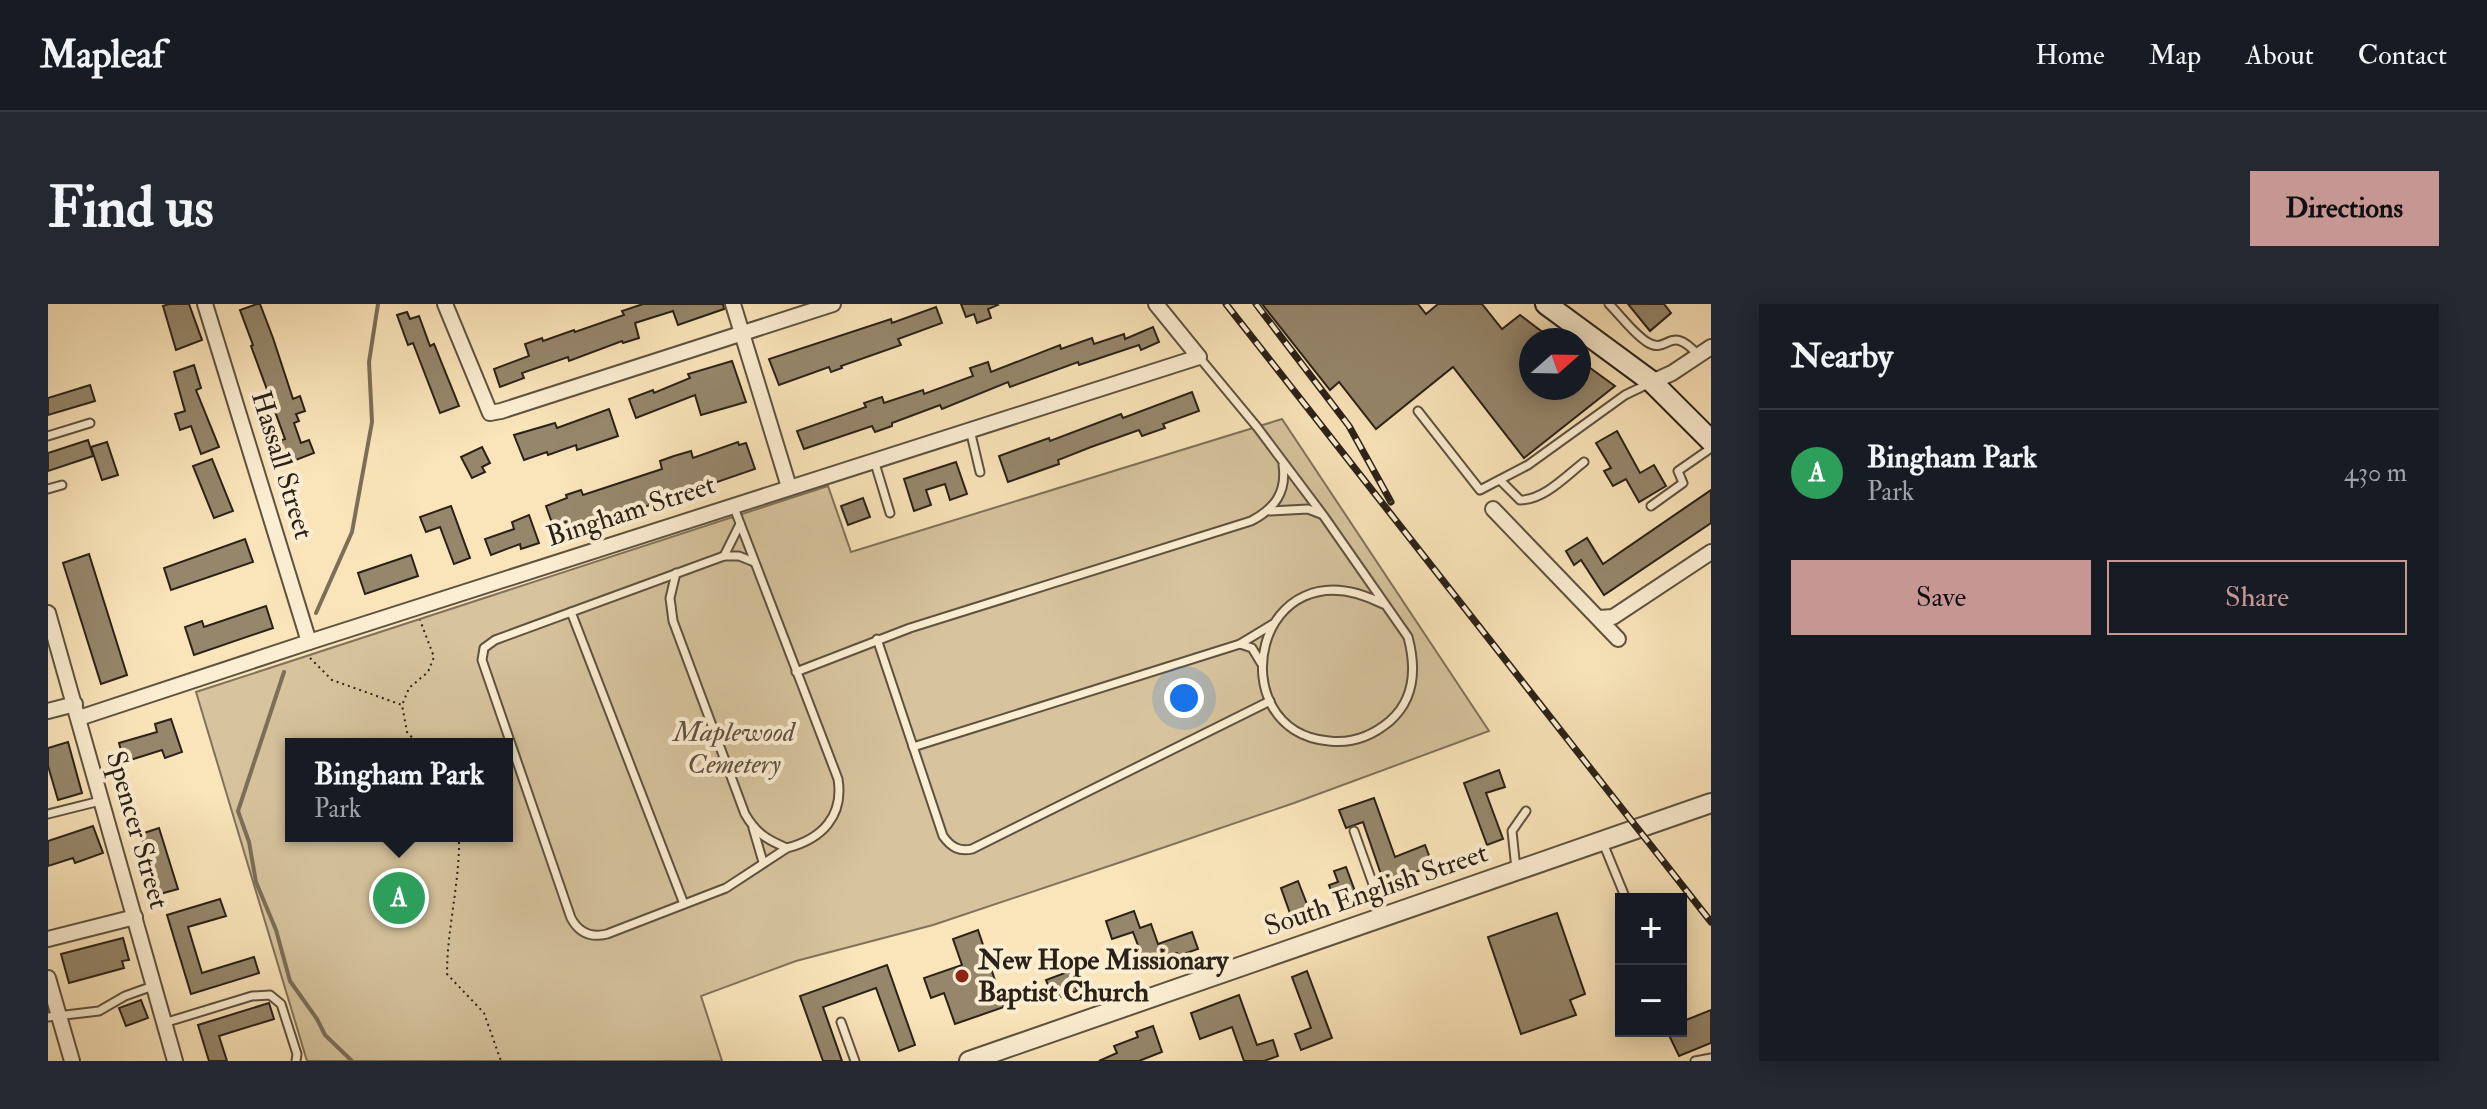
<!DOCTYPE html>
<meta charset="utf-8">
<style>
:root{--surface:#171b24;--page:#242831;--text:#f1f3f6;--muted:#9ea1a6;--line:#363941;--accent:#c59692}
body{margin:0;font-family:"IM FELL Double Pica",serif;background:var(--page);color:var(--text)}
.controls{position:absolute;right:24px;bottom:24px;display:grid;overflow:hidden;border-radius:0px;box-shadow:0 4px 20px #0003}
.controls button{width:72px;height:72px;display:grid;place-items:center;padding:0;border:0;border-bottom:2px solid var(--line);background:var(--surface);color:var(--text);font:40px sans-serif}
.compass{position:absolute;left:1471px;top:24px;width:72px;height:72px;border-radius:50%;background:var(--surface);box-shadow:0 4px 20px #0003;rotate:70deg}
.you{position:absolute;left:1136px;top:394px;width:28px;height:28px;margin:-20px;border:6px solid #fff;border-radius:50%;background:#1a73e8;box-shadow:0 0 0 12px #1a73e833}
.badge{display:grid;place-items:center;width:52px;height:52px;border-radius:50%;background:var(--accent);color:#fff;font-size:26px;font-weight:700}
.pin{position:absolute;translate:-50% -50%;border:4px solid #fff;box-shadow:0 2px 8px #0006}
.popup{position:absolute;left:237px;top:434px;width:228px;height:104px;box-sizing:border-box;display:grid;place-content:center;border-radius:0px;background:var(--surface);filter:drop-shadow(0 2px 6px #0005);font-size:26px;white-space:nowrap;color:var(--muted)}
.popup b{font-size:30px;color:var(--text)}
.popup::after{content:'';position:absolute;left:50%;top:100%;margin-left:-16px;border:16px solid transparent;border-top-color:var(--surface)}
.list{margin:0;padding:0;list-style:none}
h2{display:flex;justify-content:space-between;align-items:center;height:104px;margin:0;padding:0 32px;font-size:34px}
h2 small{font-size:26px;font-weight:400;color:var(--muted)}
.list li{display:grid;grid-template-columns:52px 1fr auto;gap:24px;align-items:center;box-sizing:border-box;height:128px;padding:0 32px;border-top:2px solid var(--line)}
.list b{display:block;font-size:30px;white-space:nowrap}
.list p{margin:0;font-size:26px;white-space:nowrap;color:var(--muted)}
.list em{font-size:26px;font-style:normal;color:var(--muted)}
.actions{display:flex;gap:16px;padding:24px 32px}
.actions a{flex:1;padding:18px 0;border:2px solid var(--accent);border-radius:0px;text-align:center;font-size:28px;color:var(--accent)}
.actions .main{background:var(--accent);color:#111}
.map{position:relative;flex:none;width:1663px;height:757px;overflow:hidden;border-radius:0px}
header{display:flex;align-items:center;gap:48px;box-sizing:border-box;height:112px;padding:0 40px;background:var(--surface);border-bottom:2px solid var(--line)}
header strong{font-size:38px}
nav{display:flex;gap:44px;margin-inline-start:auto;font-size:28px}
.intro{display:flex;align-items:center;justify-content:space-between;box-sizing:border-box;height:192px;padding:0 48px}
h1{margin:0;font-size:56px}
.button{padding:20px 36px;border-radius:0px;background:var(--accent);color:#111;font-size:28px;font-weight:700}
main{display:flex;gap:48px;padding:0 48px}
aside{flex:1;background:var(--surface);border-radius:0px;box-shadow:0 4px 20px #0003}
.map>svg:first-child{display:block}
.green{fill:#d7c49e;stroke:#80725b;stroke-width:2;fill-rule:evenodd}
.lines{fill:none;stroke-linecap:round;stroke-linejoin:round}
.stream{stroke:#7c6e58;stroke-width:4}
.building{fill:#96876c;stroke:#2a2118;stroke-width:2}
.service-casing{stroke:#5e5240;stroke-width:11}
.minor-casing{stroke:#5e5240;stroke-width:18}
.tertiary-casing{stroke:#5e5240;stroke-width:22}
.secondary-casing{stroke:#2a2118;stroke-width:24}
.path{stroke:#2a2118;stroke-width:2;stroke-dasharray:2 4;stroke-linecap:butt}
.service{stroke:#fceed2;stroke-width:7}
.minor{stroke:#fceed2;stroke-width:14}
.tertiary{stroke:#fceed2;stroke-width:18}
.secondary{stroke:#fceed2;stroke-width:20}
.rail-casing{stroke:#2a2118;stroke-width:7}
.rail{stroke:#fceed2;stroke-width:4;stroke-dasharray:12;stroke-linecap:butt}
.poi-dot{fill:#8f2418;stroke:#fceed2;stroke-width:3}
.labels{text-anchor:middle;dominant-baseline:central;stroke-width:8;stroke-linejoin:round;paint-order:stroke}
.street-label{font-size:28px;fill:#2a2118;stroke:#fceed2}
.park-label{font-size:28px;font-style:italic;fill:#5e5240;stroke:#fceed2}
.poi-label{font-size:28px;font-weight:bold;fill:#2a2118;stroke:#fceed2;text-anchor:start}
</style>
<header>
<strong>Mapleaf</strong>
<nav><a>Home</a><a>Map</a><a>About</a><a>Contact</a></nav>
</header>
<div class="intro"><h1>Find us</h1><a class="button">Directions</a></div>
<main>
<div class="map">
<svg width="1663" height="757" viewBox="0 0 1663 757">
<rect width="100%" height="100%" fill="#fae5ba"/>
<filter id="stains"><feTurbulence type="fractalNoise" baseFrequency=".0025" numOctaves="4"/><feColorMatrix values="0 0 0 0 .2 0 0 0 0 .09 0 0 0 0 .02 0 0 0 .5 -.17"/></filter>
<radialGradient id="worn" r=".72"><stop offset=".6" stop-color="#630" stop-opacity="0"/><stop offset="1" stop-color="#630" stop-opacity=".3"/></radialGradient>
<path class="green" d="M1234 115 1441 427 1246 499 1073 558 885 621 748 657 653 692 674 757H259L148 388 780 182 803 248ZM243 440H459V532H243Z"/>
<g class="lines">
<g class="stream">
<path d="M268 309 304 228 324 118 321 58 330 0"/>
<path d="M236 368 190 507 201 538 208 578 228 626 242 677 269 715 277 731 304 757"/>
</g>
</g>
<g class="building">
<path d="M121 0H141L154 36 128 46 115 2Z"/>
<path d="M209 0H212L225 34 245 95 252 92 257 107 248 110 251 117 246 119 253 139 261 136 266 149 240 159 232 137 237 135 203 42 205 41 192 6Z"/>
<path d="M595 0H675L676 5 630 21 625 7 587 19 591 34 575 39 574 37 521 57 520 53 474 69 476 74 452 83 446 65 481 52 477 40 494 34 495 37 526 26 527 28 576 11 574 7Z"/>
<path d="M913 0H949L950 1 940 5 943 14 929 19 926 10 918 13Z"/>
<path d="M1214 0H1370L1378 10 1390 0H1434L1454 25 1472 11 1505 36H1483V84H1531V56L1567 82 1476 154 1405 63 1328 125 1291 78 1282 86Z"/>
<path d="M1580 0H1616L1623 9 1602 27Z"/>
<path d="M888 3 894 19 850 35 853 41 793 62 794 64 783 68 781 63 731 81 721 55 843 15 844 19Z"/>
<path d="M359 8 362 15 371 12 382 42 386 40 411 102 392 109 365 39 360 41 349 11Z"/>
<path d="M1105 23 1111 38 1093 46 1091 41 1031 61 1030 58 962 83 960 78 894 105 892 101 844 119V122L827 128 824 122 756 145 749 127 818 103 816 99 834 93 836 99 875 86 876 90 925 72 922 64 940 58 943 68 1012 41 1013 45 1044 34 1046 40 1076 30 1077 35Z"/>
<path d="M684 57 698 98 653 111 647 91 588 114 581 95 605 86 606 89 642 74 640 70Z"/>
<path d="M146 61 153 84 148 86 171 143 153 150 143 122 132 126 127 110 137 107 126 68Z"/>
<path d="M42 81 47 97 0 111V94Z"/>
<path d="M1144 88 1151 107 1115 120 1117 124 1094 132 1091 126 1043 143 1010 156 1011 160 960 178 951 152 1001 134 1002 137 1073 110 1075 114Z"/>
<path d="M561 105 570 132 529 146 528 141 500 151 499 148 476 156 466 131 507 119 509 124Z"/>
<path d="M1569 127 1592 169 1606 161 1618 182 1591 198 1578 175 1565 182 1556 167 1563 164 1548 139Z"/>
<path d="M40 136 45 152 0 167V149Z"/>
<path d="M59 138 70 171 54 176 43 143Z"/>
<path d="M690 138 691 141 698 139 707 165 509 233 498 202 519 194 518 191 533 186 535 191 614 165 612 157 626 152 643 147 645 154Z"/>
<path d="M434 143 442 159 434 163 437 168 424 174 413 153Z"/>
<path d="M164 155 185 207 166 214 145 162Z"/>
<path d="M908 158 919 190 902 196 897 180 878 186 883 201 866 207 856 175Z"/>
<path d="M1663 186V219L1556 291 1533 256 1526 261 1518 247 1539 234 1555 260Z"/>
<path d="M815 194 822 213 800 221 793 202Z"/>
<path d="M403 202 422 254 406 260 392 223 378 228 372 213Z"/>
<path d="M481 211 491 239 473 245 472 240 443 251 437 235 466 225 464 218Z"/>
<path d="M197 235 205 258 123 286 116 264Z"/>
<path d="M41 250 79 371 53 380 15 259Z"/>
<path d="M363 251 370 272 317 290 310 269Z"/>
<path d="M218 302 225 324 146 351 137 323 154 317 156 323Z"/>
<path d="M123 415 134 448 117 454 114 446 76 458 71 439 109 428 107 420Z"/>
<path d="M20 438 34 489 10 496 0 462V444Z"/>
<path d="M1451 466 1457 483 1438 489 1455 535 1439 541 1416 479Z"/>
<path d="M1326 494 1347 553 1377 541 1385 562 1336 579 1315 518 1298 524 1291 506Z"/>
<path d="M45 522 55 549 27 559 25 554 0 562V537Z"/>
<path d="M111 524 130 585 112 590 93 530Z"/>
<path d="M1298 563 1308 590 1287 597 1281 581 1290 578 1286 567Z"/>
<path d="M1250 577 1262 608 1244 615 1233 584Z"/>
<path d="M172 595 178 612 140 623 154 669 206 653 211 669 143 690 119 611Z"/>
<path d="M1086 607 1092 624 1103 620 1110 640 1144 628 1150 645 1130 652 1129 649 1097 660 1085 628 1064 635 1058 617Z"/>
<path d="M1509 609 1537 690 1522 696 1528 711 1473 730 1440 633Z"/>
<path d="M930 626 956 703 907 720 896 689 883 694 876 674 914 661 905 635Z"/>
<path d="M75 634 81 656 74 657 76 664 21 679 13 650Z"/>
<path d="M839 661 867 741 851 747 828 684 775 703 794 757H775L752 692Z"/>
<path d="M1022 667 1029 687 1006 696 998 676Z"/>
<path d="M1259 667 1284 734 1253 746 1247 730 1263 724 1244 673Z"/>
<path d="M1191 691 1209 741 1225 736 1230 752 1216 757H1196L1184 723 1152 735 1143 709Z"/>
<path d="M93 696 100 714 78 722 71 704Z"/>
<path d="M221 699 226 715 171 732 179 757H161L150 721Z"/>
<path d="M1663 706V739L1631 752 1619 727H1633V718Z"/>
<path d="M1105 722 1114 748 1091 757H1051L1069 749 1066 742 1090 733 1088 728Z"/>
</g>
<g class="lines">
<g class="service-casing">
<g id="service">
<path d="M1561 0C1573 12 1585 29 1599 38 1620 52 1621 18 1650 51"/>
<path d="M1151 53 1209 123 1275 211 1360 333C1368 363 1367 395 1342 417 1324 432 1304 440 1281 437 1169 427 1206 234 1335 300"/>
<path d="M1370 107 1432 186 1480 161 1577 91 1602 79"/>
<path d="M922 126 932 168"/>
<path d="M0 132 42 119"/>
<path d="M826 156 842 209"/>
<path d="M1452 176 1472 196C1496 196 1518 172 1536 158"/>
<path d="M0 185 14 181"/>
<path d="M1603 202 1635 179 1630 167 1663 144"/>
<path d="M1222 207 1260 205 1273 210"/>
<path d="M676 252 692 220"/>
<path d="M706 258 691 252H676L447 336 436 344 434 356 523 614C531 629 543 634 559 630L678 584 739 544"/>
<path d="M628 269 622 294 625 317 697 510C708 529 719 536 739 544 774 535 796 512 790 475L685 201"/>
<path d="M523 308 636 600"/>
<path d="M829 335 895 532C903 543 911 548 924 545L1222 397"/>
<path d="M1192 340 1225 320"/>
<path d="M748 368 862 324 1203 217C1226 205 1239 189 1235 161"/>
<path d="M865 443 1192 340 1204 344 1213 359"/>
<path d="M0 510 52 497"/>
<path d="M705 524 715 558"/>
<path d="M1306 527 1336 611"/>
<path d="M1555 539 1578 595"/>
<path d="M1468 565 1464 527 1478 507"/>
<path d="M0 713 51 707 77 692 105 682"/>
<path d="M793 718 807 757"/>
<path d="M116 719 204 692 222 691 233 700 249 750 248 757"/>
<path d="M1647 757 1663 754"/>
</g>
</g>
<g class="minor-casing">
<g id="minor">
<path d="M157 0 261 338"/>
<path d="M397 0 442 109 453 107 785 0"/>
<path d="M685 0 741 183"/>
<path d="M1604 78 1624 69 1663 43"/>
<path d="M1445 205 1570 335"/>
<path d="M0 309 127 757"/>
<path d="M1551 314 1565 313 1663 248"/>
<path d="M0 407 27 400"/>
<path d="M31 414 261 338 1151 53 1108 0"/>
<path d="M0 635 87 613"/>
<path d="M0 674 24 757"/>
</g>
</g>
<g class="tertiary-casing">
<path id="tertiary" d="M921 757 1663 499"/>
</g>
<g class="secondary-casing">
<path id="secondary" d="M1498 0 1604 78 1663 137"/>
</g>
<g class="path">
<path d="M262 354 284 376 354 401 359 428 370 440"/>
<path d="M355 399 361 384 380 368 386 353 372 316"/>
<path d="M411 532C412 579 399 624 399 670L436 709 453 757"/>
</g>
<use href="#service" class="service"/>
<use href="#minor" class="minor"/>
<use href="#tertiary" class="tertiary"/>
<use href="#secondary" class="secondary"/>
<g class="rail-casing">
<g id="rail">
<path d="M1178 0 1663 618"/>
<path d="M1208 0 1301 122 1343 198"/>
</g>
</g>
<use href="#rail" class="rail"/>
</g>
<circle class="poi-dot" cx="914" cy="672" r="8"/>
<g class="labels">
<g class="street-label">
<text transform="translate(234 161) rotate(73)">Hassall Street</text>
<text transform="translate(583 207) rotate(-18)">Bingham Street</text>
<text transform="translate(89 526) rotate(74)">Spencer Street</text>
<text transform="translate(1328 586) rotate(-19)">South English Street</text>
</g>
<g class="park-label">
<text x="686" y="428">Maplewood<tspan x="686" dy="32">Cemetery</tspan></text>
</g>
<g class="poi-label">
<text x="930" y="656">New Hope Missionary<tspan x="930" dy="32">Baptist Church</tspan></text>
</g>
</g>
<rect width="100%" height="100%" filter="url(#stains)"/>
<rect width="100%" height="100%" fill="url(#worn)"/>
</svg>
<div class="controls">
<button>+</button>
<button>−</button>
</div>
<svg class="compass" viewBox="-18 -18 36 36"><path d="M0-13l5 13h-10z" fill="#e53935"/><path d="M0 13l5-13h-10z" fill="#9ea1a6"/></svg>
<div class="you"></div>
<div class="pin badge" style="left:351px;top:594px;background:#2e9e5b">A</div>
<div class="popup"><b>Bingham Park</b>Park</div>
</div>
<aside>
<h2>Nearby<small></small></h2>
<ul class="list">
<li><span class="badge" style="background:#2e9e5b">A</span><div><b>Bingham Park</b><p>Park</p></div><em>430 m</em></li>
</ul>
<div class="actions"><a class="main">Save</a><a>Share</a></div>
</aside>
</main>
